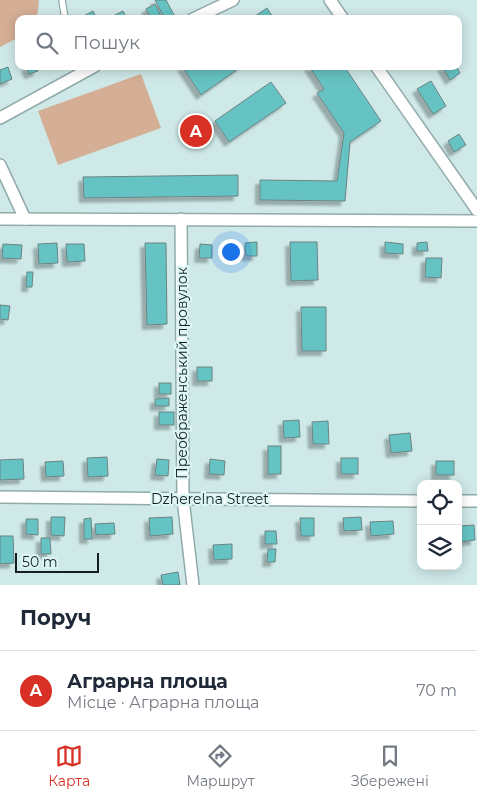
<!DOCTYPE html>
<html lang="uk">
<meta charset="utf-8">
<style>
:root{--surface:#fff;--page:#f6f6f7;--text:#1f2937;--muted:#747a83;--line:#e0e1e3;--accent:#d93025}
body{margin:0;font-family:Montserrat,sans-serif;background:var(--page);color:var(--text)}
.controls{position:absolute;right:15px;bottom:15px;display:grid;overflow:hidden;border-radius:10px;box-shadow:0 2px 12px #0003}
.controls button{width:45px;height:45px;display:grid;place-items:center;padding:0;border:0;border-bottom:1px solid var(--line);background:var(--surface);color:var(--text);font:25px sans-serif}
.scale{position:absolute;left:15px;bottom:12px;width:84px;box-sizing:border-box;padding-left:5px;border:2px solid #161f1f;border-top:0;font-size:14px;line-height:18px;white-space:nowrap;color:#161f1f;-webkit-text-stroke:4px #dcf6f6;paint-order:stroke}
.you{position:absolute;left:230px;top:251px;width:18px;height:18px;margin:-12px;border:4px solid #fff;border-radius:50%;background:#1a73e8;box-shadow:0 0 0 8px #1a73e833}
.badge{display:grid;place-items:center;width:32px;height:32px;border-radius:50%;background:var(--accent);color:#fff;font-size:16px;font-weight:700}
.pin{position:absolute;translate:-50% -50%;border:2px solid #fff;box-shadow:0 1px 5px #0006}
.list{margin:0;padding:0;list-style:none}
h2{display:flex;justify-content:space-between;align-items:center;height:65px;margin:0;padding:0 20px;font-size:21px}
h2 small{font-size:16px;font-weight:400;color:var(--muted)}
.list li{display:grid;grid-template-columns:32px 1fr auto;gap:15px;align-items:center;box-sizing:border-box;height:80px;padding:0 20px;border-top:1px solid var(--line)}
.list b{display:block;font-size:19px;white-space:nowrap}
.list p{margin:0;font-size:16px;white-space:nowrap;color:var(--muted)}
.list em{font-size:16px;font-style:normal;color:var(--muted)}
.icon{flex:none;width:28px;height:28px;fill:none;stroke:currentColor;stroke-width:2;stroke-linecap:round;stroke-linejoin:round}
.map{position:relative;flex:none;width:477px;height:585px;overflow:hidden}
.search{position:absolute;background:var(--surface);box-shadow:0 2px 12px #0003;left:15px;right:15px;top:15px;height:55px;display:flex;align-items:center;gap:12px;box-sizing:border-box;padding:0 18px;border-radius:10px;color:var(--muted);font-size:19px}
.sheet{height:145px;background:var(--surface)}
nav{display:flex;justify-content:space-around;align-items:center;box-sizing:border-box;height:70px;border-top:1px solid var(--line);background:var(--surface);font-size:14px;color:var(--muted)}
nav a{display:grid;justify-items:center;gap:2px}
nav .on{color:var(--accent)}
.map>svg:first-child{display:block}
.green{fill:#d5af95}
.building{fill:#66c3c3;stroke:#6b8383;filter:url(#shadow)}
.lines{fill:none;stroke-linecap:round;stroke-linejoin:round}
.service-casing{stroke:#91aaaa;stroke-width:8}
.minor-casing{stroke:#91aaaa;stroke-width:14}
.service{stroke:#fff;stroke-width:5.5}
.minor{stroke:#fff;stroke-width:11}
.labels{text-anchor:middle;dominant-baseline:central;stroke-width:4.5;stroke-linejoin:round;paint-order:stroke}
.street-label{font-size:14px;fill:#161f1f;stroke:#dcf6f6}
</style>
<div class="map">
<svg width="477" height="585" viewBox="0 0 477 585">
<defs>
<filter id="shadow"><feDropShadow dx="-4.5" dy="4.5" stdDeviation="1" flood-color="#0004"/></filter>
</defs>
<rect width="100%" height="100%" fill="#cfe9e8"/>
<g class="green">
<path d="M0 0H39L37 19H19V37L0 47Z"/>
<path d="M141 74 161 128 58 165 38 111Z"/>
</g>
<g class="building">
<path d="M155 0H166L174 15 165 19Z"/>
<path d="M155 4 162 18 160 19H151L146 9Z"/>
<path d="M267 8 274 19H251Z"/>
<path d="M93 11 97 19H84L82 17Z"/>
<path d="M123 11 127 19H109V18Z"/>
<path d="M26 66H36L38 71 29 74Z"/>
<path d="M182 66H242L201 95Z"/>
<path d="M309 66H344L381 121 350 142 345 201 260 200V180L337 181 344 133 317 93 324 89Z"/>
<path d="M442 66H456L460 73 450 80Z"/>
<path d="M8 67 12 79 0 84V70Z"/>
<path d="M431 81 446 106 433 114 417 89Z"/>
<path d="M271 82 286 103 229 142 215 121Z"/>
<path d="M459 134 466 145 454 152 448 141Z"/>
<path d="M238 175V196L84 198 83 177Z"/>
<path d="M257 242V256H246L245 243Z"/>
<path d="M290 242H317L318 280 291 281Z"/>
<path d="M385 242 403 244V254L385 253Z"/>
<path d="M427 242 428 251H417V243Z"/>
<path d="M57 243 58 263 39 264 38 244Z"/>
<path d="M145 243H166L167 324 147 325Z"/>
<path d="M3 244 22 245 21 259 2 258Z"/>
<path d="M66 244H84L85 261 67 262Z"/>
<path d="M200 244 212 245V258H199Z"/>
<path d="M426 258H442L441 278 425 277Z"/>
<path d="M27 272H33L32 287H26Z"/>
<path d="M0 305 10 306 8 320 0 319Z"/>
<path d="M301 307H326V351H302Z"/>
<rect x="197" y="367" width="15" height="14"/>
<rect x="159" y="383" width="12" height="11"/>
<path d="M169 398V406H155V399Z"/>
<rect x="159" y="412" width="15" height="13"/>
<path d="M299 420 300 437 284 438 283 421Z"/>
<path d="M328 421 329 444H313L312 422Z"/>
<path d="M410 433 412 451 391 453 389 435Z"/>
<rect x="268" y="446" width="13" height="28"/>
<path d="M107 457 108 476 88 477 87 458Z"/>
<rect x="341" y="458" width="17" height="16"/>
<path d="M23 459 24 479 0 480V460Z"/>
<path d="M157 459 169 460 168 476 155 475Z"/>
<path d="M210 459 225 461 224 475 209 474Z"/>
<path d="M63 461 64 476 46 477 45 462Z"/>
<rect x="436" y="461" width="18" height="14"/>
<path d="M51 517H65L64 536 51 535Z"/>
<path d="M172 517 173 534 150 536 149 518Z"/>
<path d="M361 517 362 530 344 531 343 518Z"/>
<path d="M91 518 92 539H84V519Z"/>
<path d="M300 518H314V536H301Z"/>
<path d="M26 519H38V535L26 534Z"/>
<path d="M393 521 394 534 371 536 370 522Z"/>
<path d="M114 523 115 534 96 535 95 524Z"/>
<path d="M474 525 475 540 460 542 459 526Z"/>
<path d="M265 531H276L277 544H265Z"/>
<path d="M0 536H13L14 563 0 564Z"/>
<path d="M41 538H50L51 554H41Z"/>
<path d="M232 544V559L214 560 213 545Z"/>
<path d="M268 549H276L275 562H267Z"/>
<path d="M178 572 180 585H163L161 575Z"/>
</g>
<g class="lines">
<g class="service-casing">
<path id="service" d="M62 0 65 19"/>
</g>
<g class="minor-casing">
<g id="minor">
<path d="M330 0 343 19"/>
<path d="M193 19 233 0"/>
<path d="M376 66 477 210"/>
<path d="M0 118 95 66"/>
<path d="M0 165 25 219"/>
<path d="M0 219 477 221"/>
<path d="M181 219 183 499 193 585"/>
<path d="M0 497 421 501"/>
<path d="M458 501H477"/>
</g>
</g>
<use href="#service" class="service"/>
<use href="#minor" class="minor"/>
</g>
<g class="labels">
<g class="street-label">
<text transform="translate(182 373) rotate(-90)">Преображенський провулок</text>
<text x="210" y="499">Dzherelna Street</text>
</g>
</g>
</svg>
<div class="controls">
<button><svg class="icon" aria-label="locate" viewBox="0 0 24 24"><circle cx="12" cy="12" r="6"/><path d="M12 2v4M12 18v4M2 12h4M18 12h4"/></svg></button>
<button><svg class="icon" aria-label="layers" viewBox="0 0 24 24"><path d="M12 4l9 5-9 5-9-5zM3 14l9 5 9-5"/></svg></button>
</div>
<div class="scale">50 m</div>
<div class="you"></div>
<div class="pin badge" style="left:196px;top:131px">A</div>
<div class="search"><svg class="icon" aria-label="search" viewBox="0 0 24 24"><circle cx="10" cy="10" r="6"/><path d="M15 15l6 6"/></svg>Пошук</div>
</div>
<section class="sheet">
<h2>Поруч<small></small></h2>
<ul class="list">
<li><span class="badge">A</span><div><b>Аграрна площа</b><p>Місце · Аграрна площа</p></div><em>70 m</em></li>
</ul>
</section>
<nav>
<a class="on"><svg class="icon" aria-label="map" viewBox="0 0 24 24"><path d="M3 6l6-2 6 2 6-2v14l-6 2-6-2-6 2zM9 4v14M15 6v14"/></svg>Карта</a>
<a><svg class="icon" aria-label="directions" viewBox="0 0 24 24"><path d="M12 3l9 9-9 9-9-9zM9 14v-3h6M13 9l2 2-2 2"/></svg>Маршрут</a>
<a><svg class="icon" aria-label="saved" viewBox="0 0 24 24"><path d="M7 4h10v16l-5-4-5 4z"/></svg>Збережені</a>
</nav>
